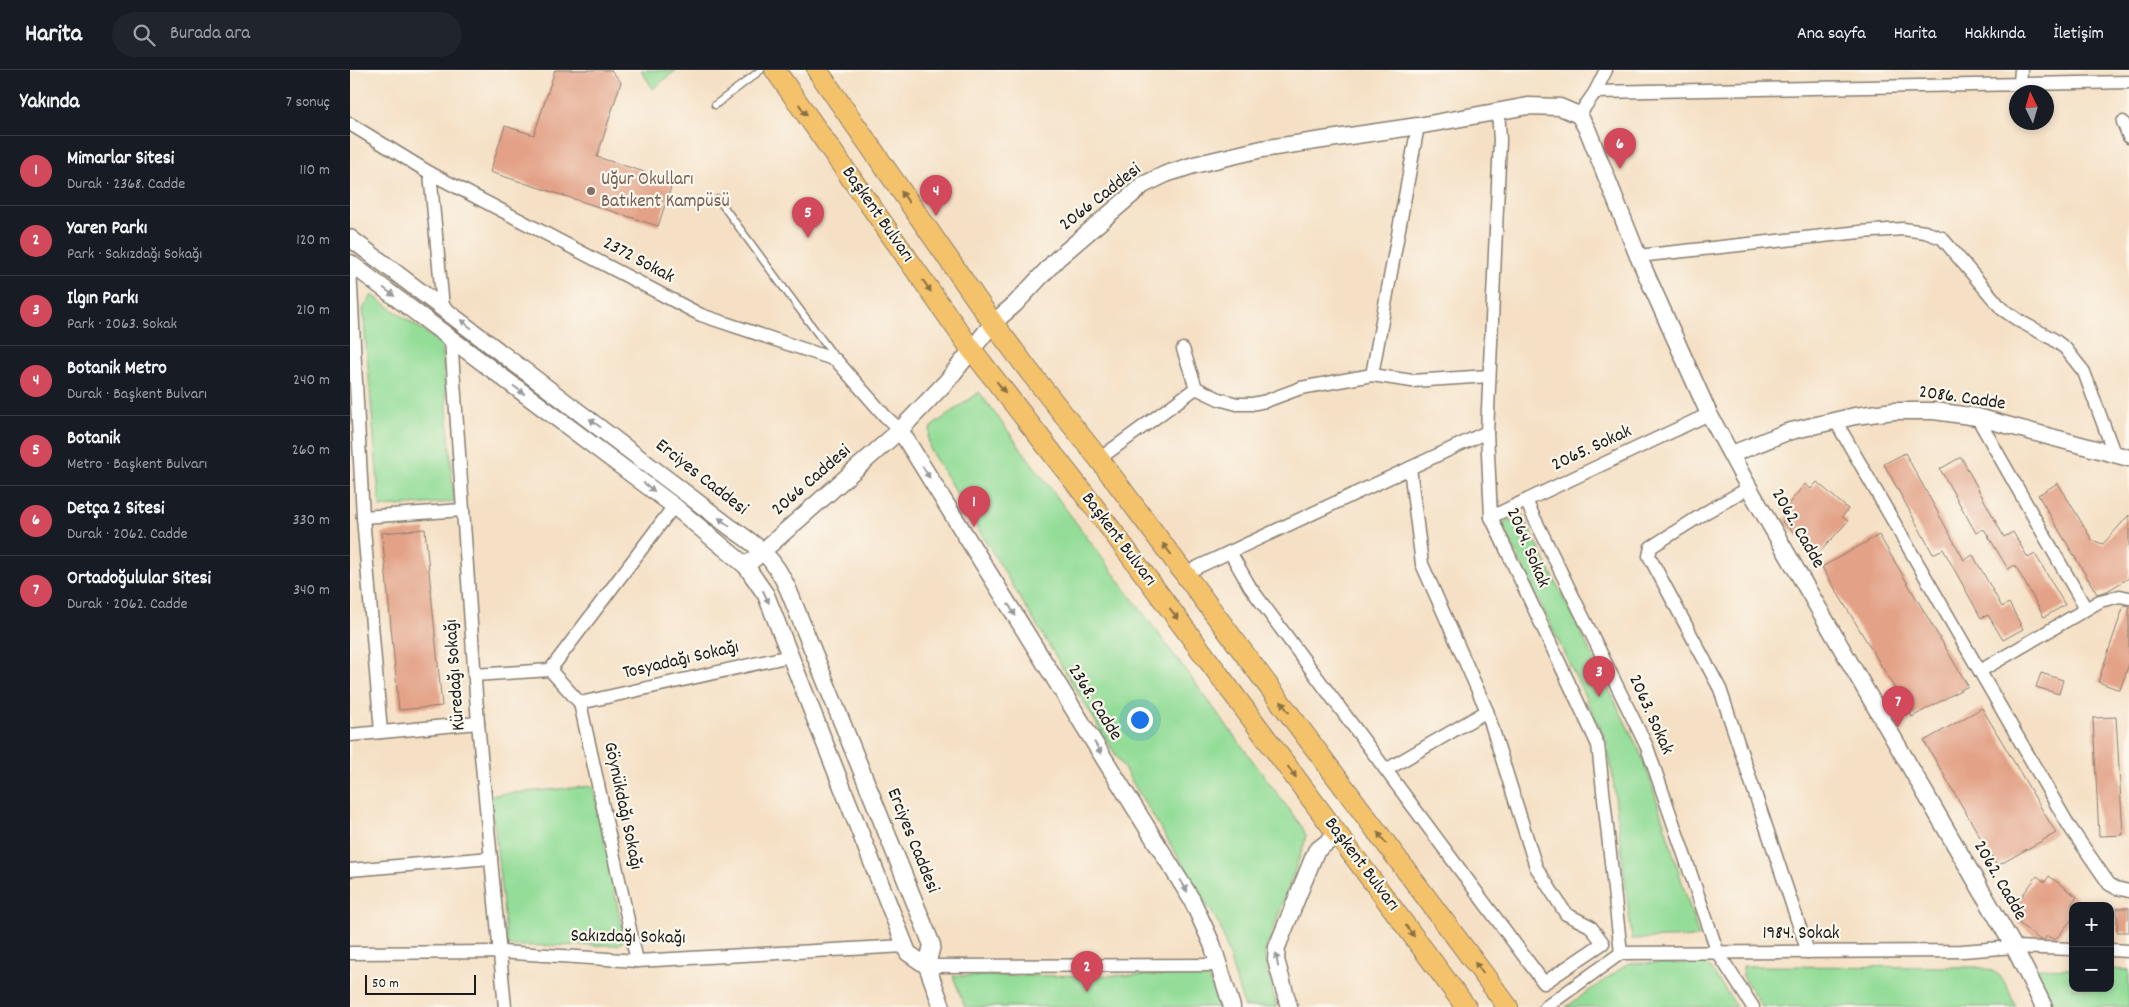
<!DOCTYPE html>
<html lang="tr">
<meta charset="utf-8">
<style>
:root{--surface:#171b24;--page:#20242c;--text:#f1f3f6;--muted:#9ea1a6;--line:#363941;--accent:#d1495b}
body{margin:0;font-family:Dekko,sans-serif;background:var(--page);color:var(--text)}
.controls{position:absolute;right:15px;bottom:15px;display:grid;overflow:hidden;border-radius:10px;box-shadow:0 2px 8px #0003}
.controls button{width:45px;height:45px;display:grid;place-items:center;padding:0;border:0;border-bottom:1px solid var(--line);background:var(--surface);color:var(--text);font:25px sans-serif}
.compass{position:absolute;left:1659px;top:15px;width:45px;height:45px;border-radius:50%;background:var(--surface);box-shadow:0 2px 8px #0003;rotate:355deg}
.scale{position:absolute;left:15px;bottom:12px;width:111px;box-sizing:border-box;padding-left:5px;border:2px solid #1c1c1c;border-top:0;font-size:14px;line-height:18px;white-space:nowrap;color:#1c1c1c;-webkit-text-stroke:4px #fbf7ec;paint-order:stroke}
.you{position:absolute;left:789px;top:649px;width:18px;height:18px;margin:-12px;border:4px solid #fff;border-radius:50%;background:#1a73e8;box-shadow:0 0 0 8px #1a73e833}
.badge{display:grid;place-items:center;width:32px;height:32px;border-radius:50%;background:var(--accent);color:#fff;font-size:16px;font-weight:700}
.pin{position:absolute;translate:-50% -41px;filter:drop-shadow(0 1px 2px #0008)}
.pin::after{content:'';position:absolute;top:26px;width:18px;height:15px;background:inherit;clip-path:polygon(0 0,100% 0,50% 100%)}
.list{margin:0;padding:0;list-style:none}
h2{display:flex;justify-content:space-between;align-items:center;height:65px;margin:0;padding:0 20px;font-size:21px}
h2 small{font-size:16px;font-weight:400;color:var(--muted)}
.list li{display:grid;grid-template-columns:32px 1fr auto;gap:15px;align-items:center;box-sizing:border-box;height:70px;padding:0 20px;border-top:1px solid var(--line)}
.list b{display:block;font-size:19px;white-space:nowrap}
.list p{margin:0;font-size:16px;white-space:nowrap;color:var(--muted)}
.list em{font-size:16px;font-style:normal;color:var(--muted)}
.icon{flex:none;width:28px;height:28px;fill:none;stroke:currentColor;stroke-width:2;stroke-linecap:round;stroke-linejoin:round}
.map{position:relative;flex:none;width:1779px;height:937px;overflow:hidden}
header{display:flex;align-items:center;gap:30px;box-sizing:border-box;height:70px;padding:0 25px;background:var(--surface);border-bottom:1px solid var(--line)}
header strong{font-size:24px}
nav{display:flex;gap:28px;margin-inline-start:auto;font-size:18px}
.search{width:350px;height:45px;background:var(--page);display:flex;align-items:center;gap:12px;box-sizing:border-box;padding:0 18px;border-radius:28px;color:var(--muted);font-size:19px}
main{display:flex}
aside{flex:1;background:var(--surface)}
.map>svg:first-child{display:block}
.green{fill:#94dd99;stroke:#587c5a}
.building{fill:#e3a287}
.lines{fill:none;stroke-linecap:round;stroke-linejoin:round}
.service-casing{stroke:#887e70;stroke-width:9}
.minor-casing{stroke:#887e70;stroke-width:15}
.tertiary-casing{stroke:#887e70;stroke-width:19}
.primary-casing{stroke:#887e70;stroke-width:22}
.service{stroke:#fff;stroke-width:6}
.minor{stroke:#fff;stroke-width:12}
.tertiary{stroke:#fff;stroke-width:16}
.primary{stroke:#f4c26a;stroke-width:20}
.oneway{fill:#886f43}
.oneway2{fill:#999}
.education-dot{fill:#8d6e63;stroke:#fbf7ec;stroke-width:2}
.labels{text-anchor:middle;dominant-baseline:central;stroke-width:4.5;stroke-linejoin:round;paint-order:stroke}
.education-label{font-size:19px;fill:#785e54;stroke:#fbf7ec;text-anchor:start}
.street-label{font-size:19px;fill:#1c1c1c;stroke:#fbf7ec}
</style>
<header>
<strong>Harita</strong>
<div class="search"><svg class="icon" aria-label="search" viewBox="0 0 24 24"><circle cx="10" cy="10" r="6"/><path d="M15 15l6 6"/></svg>Burada ara</div>
<nav><a>Ana sayfa</a><a>Harita</a><a>Hakkında</a><a>İletişim</a></nav>
</header>
<main>
<aside>
<h2>Yakında<small>7 sonuç</small></h2>
<ul class="list">
<li><span class="badge">1</span><div><b>Mimarlar Sitesi</b><p>Durak · 2368. Cadde</p></div><em>110 m</em></li>
<li><span class="badge">2</span><div><b>Yaren Parkı</b><p>Park · Sakızdağı Sokağı</p></div><em>120 m</em></li>
<li><span class="badge">3</span><div><b>Ilgın Parkı</b><p>Park · 2063. Sokak</p></div><em>210 m</em></li>
<li><span class="badge">4</span><div><b>Botanik Metro</b><p>Durak · Başkent Bulvarı</p></div><em>240 m</em></li>
<li><span class="badge">5</span><div><b>Botanik</b><p>Metro · Başkent Bulvarı</p></div><em>260 m</em></li>
<li><span class="badge">6</span><div><b>Detça 2 Sitesi</b><p>Durak · 2062. Cadde</p></div><em>330 m</em></li>
<li><span class="badge">7</span><div><b>Ortadoğulular Sitesi</b><p>Durak · 2062. Cadde</p></div><em>340 m</em></li>
</ul>
</aside>
<div class="map">
<svg width="1779" height="937" viewBox="0 0 1779 937">
<rect width="100%" height="100%" fill="#fbf7ec"/>
<filter id="ink" filterUnits="userSpaceOnUse"><feTurbulence type="fractalNoise" baseFrequency=".02" numOctaves="2"/><feDisplacementMap in="SourceGraphic" scale="10" xChannelSelector="R" yChannelSelector="G"/><feConvolveMatrix kernelMatrix="1 2 1 2 8 2 1 2 1" color-interpolation-filters="sRGB"/></filter>
<filter id="wash" filterUnits="userSpaceOnUse"><feTurbulence type="fractalNoise" baseFrequency=".0096" numOctaves="4" result="noise"/><feDisplacementMap in="SourceGraphic" scale="20" xChannelSelector="R" yChannelSelector="G"/><feGaussianBlur stdDeviation="1.12" result="paint"/><feColorMatrix in="noise" values="0 0 0 0 0 0 0 0 0 0 0 0 0 0 0 0 0 1.4 0 .05"/><feComposite in="paint" operator="in"/></filter>
<g filter="url(#wash)">
<rect width="100%" height="100%" fill="#f5e0c5"/>
<g class="green">
<path d="M291 0H326L303 19Z"/>
<path d="M22 225 92 274 104 432 30 437 13 239Z"/>
<path d="M629 322 952 757 956 765 954 775 915 882V892L927 937H894L870 856 580 380 578 368 581 357Z"/>
<path d="M1172 444 1289 680 1301 712 1349 867 1282 869 1262 701 1256 670 1152 454Z"/>
<path d="M243 716 274 868 272 873 267 875 160 876 157 872 141 725Z"/>
<path d="M1279 893 1357 894 1387 937H1216Z"/>
<path d="M1393 896 1626 897C1656 901 1654 913 1666 937H1412L1393 906Z"/>
<path d="M1682 898 1723 899V918H1760V899L1779 900V937H1700Z"/>
<path d="M858 905 869 937H615L603 906Z"/>
</g>
<g id="blocks">
<g class="building">
<path d="M205 0H261L271 12 247 87 323 111 308 156 140 102 155 56 184 65Z"/>
<path d="M1555 383 1614 490 1623 485 1652 537 1659 533 1673 559 1653 570 1638 545 1631 548 1593 479 1583 484 1534 394Z"/>
<path d="M1611 387 1654 467 1663 462 1678 488 1685 484 1715 535 1694 547 1665 495 1658 499 1634 459 1626 463 1590 399Z"/>
<path d="M1467 412 1498 439 1492 447 1498 451 1468 484 1432 452 1438 445 1433 440 1455 414 1461 419Z"/>
<path d="M1708 413 1742 470 1753 474 1779 445V508L1757 521 1747 524 1688 425Z"/>
<path d="M75 459 92 636 49 640 32 463Z"/>
<path d="M1529 465 1618 616 1562 647 1472 497Z"/>
<path d="M1774 535 1779 536V594L1770 620 1748 612Z"/>
<path d="M1691 603 1713 610 1709 624 1686 617Z"/>
<path d="M1632 638 1706 763 1647 796 1574 671Z"/>
<path d="M1766 647 1773 765 1749 766 1743 648Z"/>
<path d="M1687 806 1695 812 1699 806 1727 827 1722 833 1723 848 1705 870 1697 866 1694 870H1690L1665 850 1669 845 1662 839Z"/>
<rect x="1767" y="838" width="12" height="24"/>
</g>
</g>
</g>
<g filter="url(#ink)">
<use href="#blocks" fill-opacity="0" stroke="#887e70" stroke-width="1"/>
<g class="lines">
<g class="service-casing">
<g id="service">
<path d="M365 35 411 0"/>
<path d="M368 129 484 286"/>
</g>
</g>
<g class="minor-casing">
<g id="minor">
<path d="M1670 13 1671 0"/>
<path d="M1245 22 1779 12"/>
<path d="M1148 40 1150 70 1137 362 1141 447 1248 675 1271 883"/>
<path d="M1229 45 1245 22 1256 0"/>
<path d="M1773 52 1779 67"/>
<path d="M0 54 80 103 351 245 486 290 535 346 550 360"/>
<path d="M80 103 93 237"/>
<path d="M1288 186 1510 162 1553 159 1575 162 1592 168 1652 239 1671 252 1703 269 1715 278 1734 302 1764 383"/>
<path d="M0 198 13 447 31 662"/>
<path d="M101 269 128 653 155 937"/>
<path d="M833 279 846 318"/>
<path d="M1022 305 1068 56"/>
<path d="M1627 347 1736 539"/>
<path d="M1485 350 1719 756 1759 814 1766 818 1779 821"/>
<path d="M749 389 846 318 869 329 887 334H902L916 331 951 318 1022 305 1062 311 1139 306"/>
<path d="M1399 418 1358 441 1301 477 1299 486 1370 619 1458 882"/>
<path d="M1176 431 1297 677 1368 883 1403 937"/>
<path d="M13 447 113 440"/>
<path d="M1141 447 1359 344"/>
<path d="M880 482 900 517 1194 913 1253 873 1240 856 1216 844 1186 797 1137 641 1072 494 1060 398"/>
<path d="M835 503 1137 362"/>
<path d="M200 600 324 436"/>
<path d="M1630 601 1750 531 1770 526 1779 528"/>
<path d="M124 605 200 600 230 633 287 891"/>
<path d="M230 633 440 586"/>
<path d="M0 665 128 653"/>
<path d="M1036 700 1137 641"/>
<path d="M0 800 141 788"/>
<path d="M1760 880 1779 881"/>
<path d="M0 883 150 882 287 891 555 876"/>
<path d="M577 896 870 895"/>
<path d="M1196 937 1271 883 1612 881 1664 877 1723 879"/>
</g>
</g>
<g class="tertiary-casing">
<g id="tertiary">
<path d="M0 168 380 457C409 477 423 486 438 519L582 875 577 896 558 883 416 525 396 496 324 436 0 193"/>
<path d="M550 360 842 830 862 874 882 937"/>
<path d="M1382 384 1437 362 1505 346 1544 341H1584L1627 347 1779 388"/>
<path d="M396 496 550 360 597 311 643 253 665 234 707 189 793 115 816 104 844 95 912 79 1068 56 1178 36 1210 37 1229 45 1238 61 1288 186 1359 344 1399 418 1664 877 1694 937"/>
<path d="M577 896 592 937"/>
<path d="M939 937 926 890 927 877 966 781 988 764"/>
</g>
</g>
<g class="primary-casing">
<g id="primary">
<path d="M425 0 621 279 745 438 1116 937"/>
<path d="M467 0 643 253 679 301 749 389 1158 937"/>
</g>
</g>
<use href="#service" class="service"/>
<use href="#minor" class="minor"/>
<use href="#tertiary" class="tertiary"/>
<use href="#primary" class="primary"/>
</g>
<defs><path id="oneway-solid" d="M-6-.8H1V-3.2L6.5 0L1 3.2V.8H-6Z" transform="scale(1.25)"/></defs>
<g class="oneway">
<use href="#oneway-solid" transform="translate(453 40) rotate(55)"/>
<use href="#oneway-solid" transform="translate(555 127) rotate(-125)"/>
<use href="#oneway-solid" transform="translate(577 216) rotate(55)"/>
<use href="#oneway-solid" transform="translate(651 317) rotate(52)"/>
<use href="#oneway-solid" transform="translate(817 479) rotate(-127)"/>
<use href="#oneway-solid" transform="translate(824 544) rotate(53)"/>
<use href="#oneway-solid" transform="translate(935 637) rotate(-127)"/>
<use href="#oneway-solid" transform="translate(942 702) rotate(53)"/>
<use href="#oneway-solid" transform="translate(1032 768) rotate(-127)"/>
<use href="#oneway-solid" transform="translate(1060 861) rotate(53)"/>
<use href="#oneway-solid" transform="translate(1129 898) rotate(-127)"/>
</g>
<g class="oneway2">
<use href="#oneway-solid" transform="translate(39 222) rotate(37)"/>
<use href="#oneway-solid" transform="translate(116 254) rotate(-143)"/>
<use href="#oneway-solid" transform="translate(169 320) rotate(37)"/>
<use href="#oneway-solid" transform="translate(245 353) rotate(-143)"/>
<use href="#oneway-solid" transform="translate(576 402) rotate(58)"/>
<use href="#oneway-solid" transform="translate(299 417) rotate(37)"/>
<use href="#oneway-solid" transform="translate(374 452) rotate(-142)"/>
<use href="#oneway-solid" transform="translate(416 527) rotate(65)"/>
<use href="#oneway-solid" transform="translate(662 540) rotate(58)"/>
<use href="#oneway-solid" transform="translate(748 678) rotate(58)"/>
<use href="#oneway-solid" transform="translate(834 816) rotate(60)"/>
<use href="#oneway-solid" transform="translate(927 890) rotate(-99)"/>
</g>
</g>
<circle class="education-dot" cx="241" cy="121" r="5"/>
<g class="labels">
<g class="education-label">
<text x="251" y="110">Uğur Okulları<tspan x="251" dy="22">Batıkent Kampüsü</tspan></text>
</g>
<g class="street-label">
<text transform="translate(751 128) rotate(-38)">2066 Caddesi</text>
<text transform="translate(527 145) rotate(55)">Başkent Bulvarı</text>
<text transform="translate(288 191) rotate(28)">2372 Sokak</text>
<text transform="translate(1612 329) rotate(8)">2086. Cadde</text>
<text transform="translate(1242 379) rotate(-25)">2065. Sokak</text>
<text transform="translate(351 408) rotate(38)">Erciyes Caddesi</text>
<text transform="translate(462 411) rotate(-41)">2066 Caddesi</text>
<text transform="translate(1447 459) rotate(60)">2062. Cadde</text>
<text transform="translate(768 470) rotate(53)">Başkent Bulvarı</text>
<text transform="translate(1177 478) rotate(67)">2064. Sokak</text>
<text transform="translate(331 591) rotate(-13)">Tosyadağı Sokağı</text>
<text transform="translate(106 605) rotate(-94)">Küredağı Sokağı</text>
<text transform="translate(744 633) rotate(58)">2368. Cadde</text>
<text transform="translate(1300 645) rotate(66)">2063. Sokak</text>
<text transform="translate(272 736) rotate(78)">Göynükdağı Sokağı</text>
<text transform="translate(562 771) rotate(68)">Erciyes Caddesi</text>
<text transform="translate(1011 795) rotate(53)">Başkent Bulvarı</text>
<text transform="translate(1649 811) rotate(60)">2062. Cadde</text>
<text x="1451" y="864">1984. Sokak</text>
<text transform="translate(278 868) rotate(1)">Sakızdağı Sokağı</text>
</g>
</g>
</svg>
<div class="controls">
<button>+</button>
<button>−</button>
</div>
<svg class="compass" viewBox="-18 -18 36 36"><path d="M0-13l5 13h-10z" fill="#e53935"/><path d="M0 13l5-13h-10z" fill="#9ea1a6"/></svg>
<div class="scale">50 m</div>
<div class="you"></div>
<div class="pin badge" style="left:624px;top:457px">1</div>
<div class="pin badge" style="left:737px;top:922px">2</div>
<div class="pin badge" style="left:1249px;top:627px">3</div>
<div class="pin badge" style="left:586px;top:146px">4</div>
<div class="pin badge" style="left:458px;top:168px">5</div>
<div class="pin badge" style="left:1270px;top:99px">6</div>
<div class="pin badge" style="left:1548px;top:657px">7</div>
</div>
</main>
